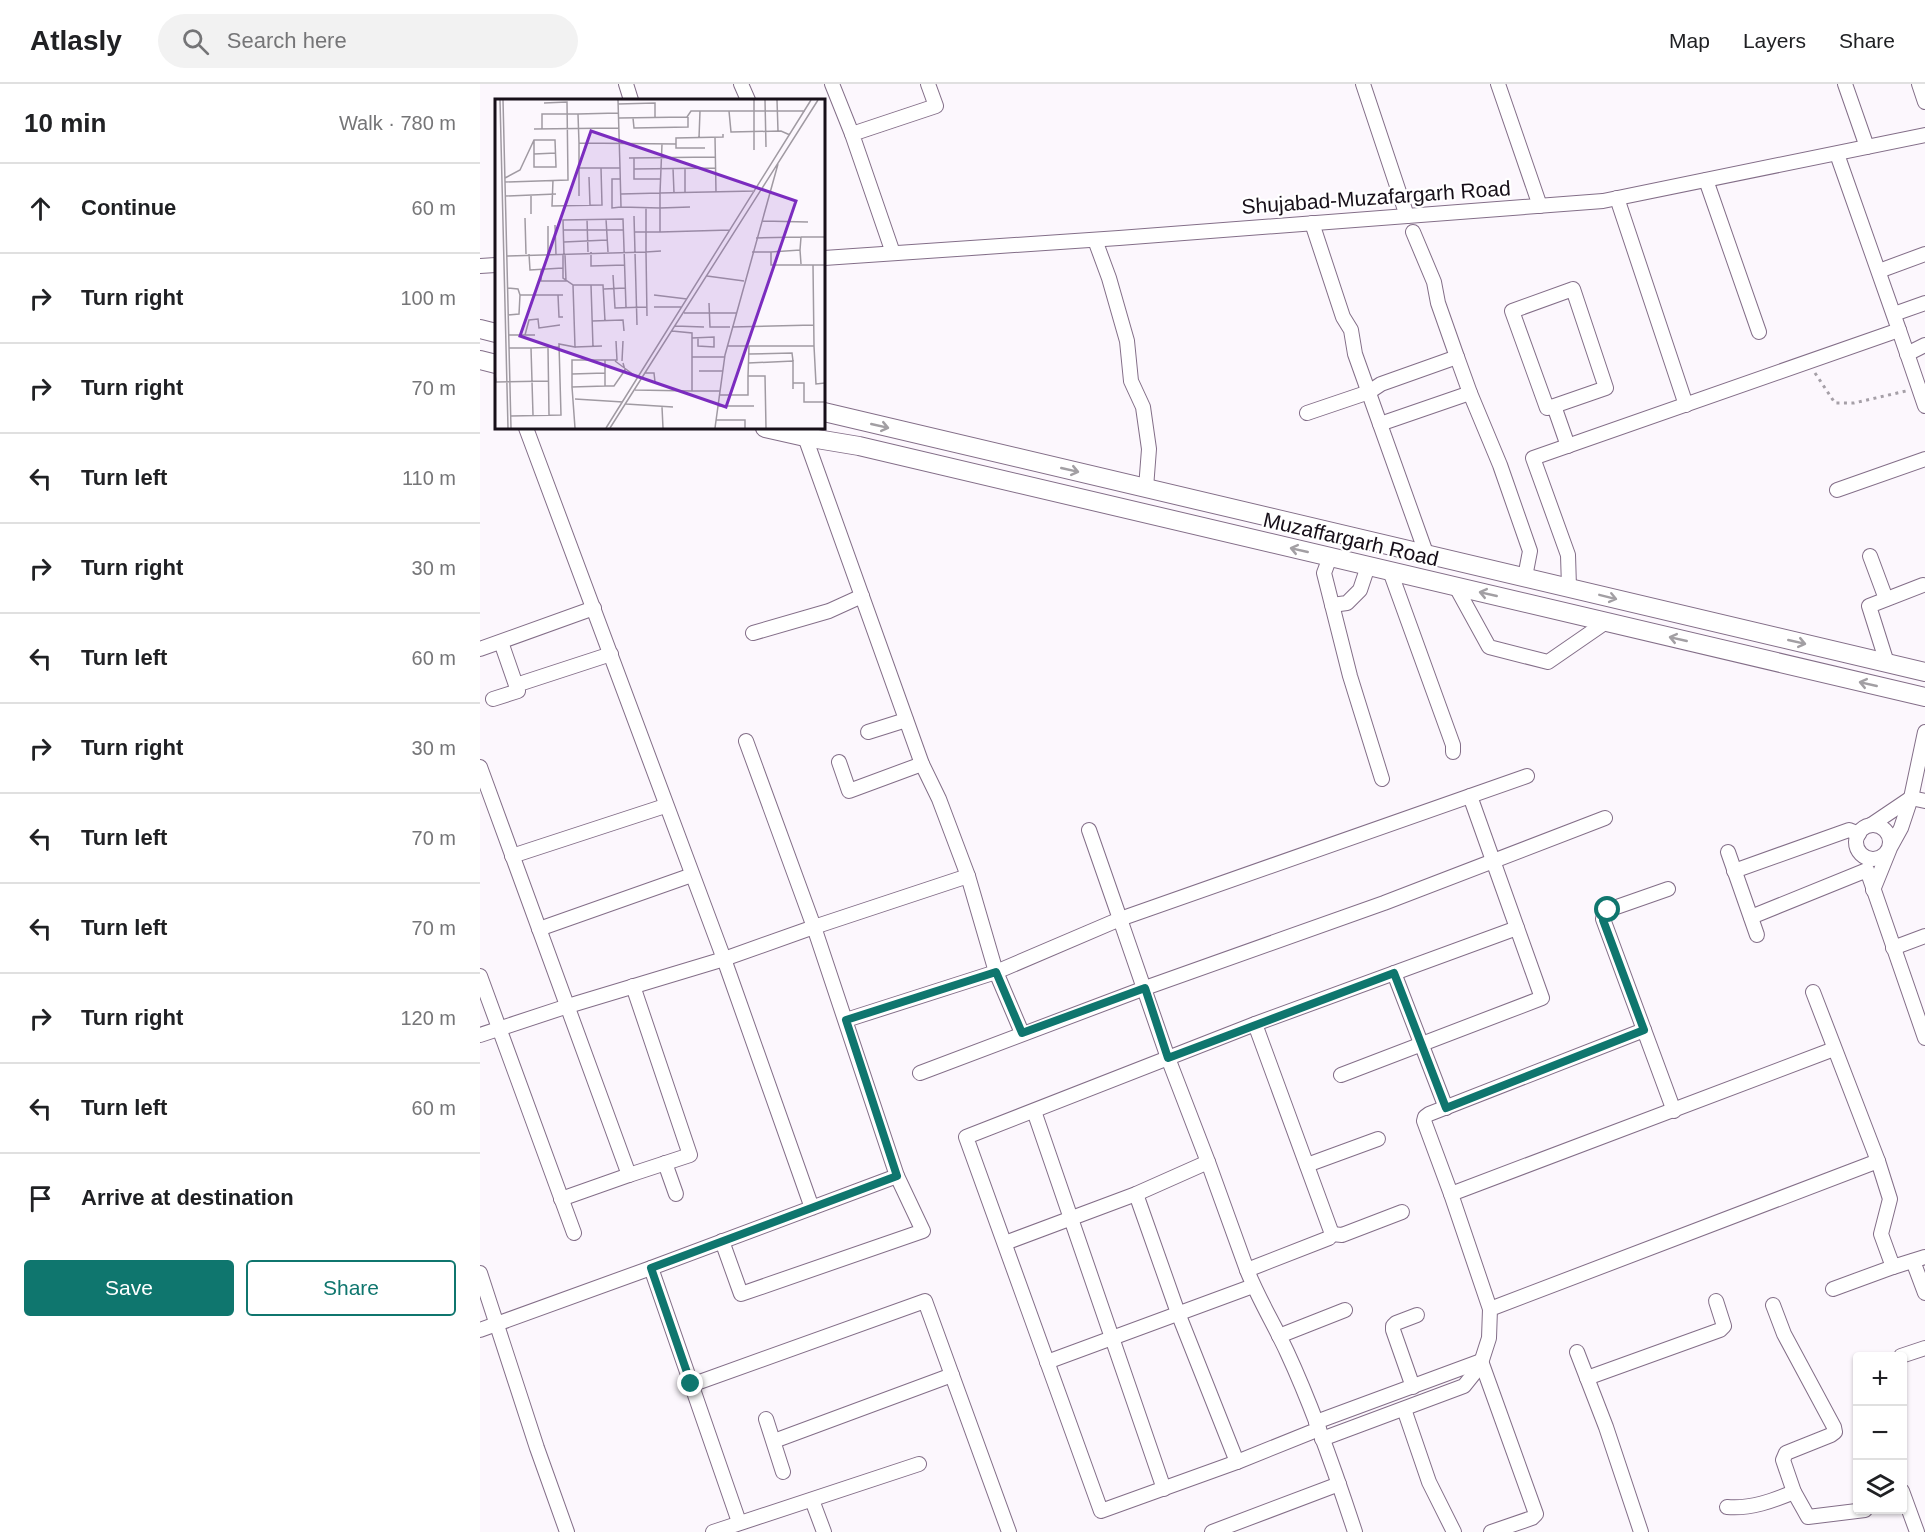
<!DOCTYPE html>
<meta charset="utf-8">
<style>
:root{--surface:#fff;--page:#f2f2f2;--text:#202124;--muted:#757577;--line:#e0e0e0;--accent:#0f766e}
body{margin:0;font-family:Helvetica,sans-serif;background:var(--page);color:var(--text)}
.controls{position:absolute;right:18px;bottom:18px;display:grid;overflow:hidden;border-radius:6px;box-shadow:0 2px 4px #0004}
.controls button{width:54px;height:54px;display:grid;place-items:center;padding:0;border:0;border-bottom:2px solid var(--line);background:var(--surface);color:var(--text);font:30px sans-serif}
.stop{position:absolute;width:18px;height:18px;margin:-14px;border:4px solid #0f766e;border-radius:50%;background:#fff}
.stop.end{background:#0f766e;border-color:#fff;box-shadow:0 2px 6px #0008}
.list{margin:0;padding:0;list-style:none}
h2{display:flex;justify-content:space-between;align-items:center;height:78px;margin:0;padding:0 24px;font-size:26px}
h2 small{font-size:20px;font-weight:400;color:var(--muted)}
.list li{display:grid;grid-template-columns:39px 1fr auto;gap:18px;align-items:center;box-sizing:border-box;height:90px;padding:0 24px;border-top:2px solid var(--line)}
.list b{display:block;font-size:22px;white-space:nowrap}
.list em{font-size:20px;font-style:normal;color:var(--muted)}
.actions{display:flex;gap:12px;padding:18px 24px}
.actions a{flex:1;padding:14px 0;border:2px solid var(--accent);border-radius:6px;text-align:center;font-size:21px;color:var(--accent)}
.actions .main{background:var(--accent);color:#fff}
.icon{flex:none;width:33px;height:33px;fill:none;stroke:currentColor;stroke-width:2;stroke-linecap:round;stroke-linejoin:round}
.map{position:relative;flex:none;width:1445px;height:1448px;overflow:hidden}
header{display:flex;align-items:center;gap:36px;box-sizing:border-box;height:84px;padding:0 30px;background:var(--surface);border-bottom:2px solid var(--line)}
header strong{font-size:28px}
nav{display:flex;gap:33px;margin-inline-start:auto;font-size:21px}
.search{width:420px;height:54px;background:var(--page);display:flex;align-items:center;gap:15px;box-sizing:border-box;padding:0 21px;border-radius:33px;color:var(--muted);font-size:22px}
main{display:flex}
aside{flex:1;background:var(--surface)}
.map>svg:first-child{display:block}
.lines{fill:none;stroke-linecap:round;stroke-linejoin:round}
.minor-casing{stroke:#836e88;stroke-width:16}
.major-casing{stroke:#836e88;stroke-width:20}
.path{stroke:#a59fa7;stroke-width:3;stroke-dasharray:3 4.5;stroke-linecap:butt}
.minor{stroke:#fff;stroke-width:14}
.major{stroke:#fff;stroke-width:18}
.oneway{stroke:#a29fa3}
.route{stroke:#0f766e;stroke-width:8}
.labels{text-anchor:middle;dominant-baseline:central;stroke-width:4.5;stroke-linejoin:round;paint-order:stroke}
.street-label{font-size:21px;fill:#170f19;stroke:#fff}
.inset-road{fill:none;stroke:#a09aa2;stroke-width:1.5}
.view{fill:#7b2cbf;fill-opacity:0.15;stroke:#7b2cbf;stroke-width:3}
.inset-edge{fill:none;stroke:#170f19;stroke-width:3}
</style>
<header>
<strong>Atlasly</strong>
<div class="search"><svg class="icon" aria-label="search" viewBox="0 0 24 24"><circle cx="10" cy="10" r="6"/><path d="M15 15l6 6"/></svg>Search here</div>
<nav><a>Map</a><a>Layers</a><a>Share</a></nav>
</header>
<main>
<aside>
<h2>10 min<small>Walk · 780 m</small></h2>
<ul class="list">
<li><svg class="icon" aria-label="ahead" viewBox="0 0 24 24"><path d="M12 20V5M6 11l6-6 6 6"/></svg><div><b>Continue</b></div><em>60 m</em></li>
<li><svg class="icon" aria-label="right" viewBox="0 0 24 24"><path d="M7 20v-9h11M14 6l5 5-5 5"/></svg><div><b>Turn right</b></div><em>100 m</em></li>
<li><svg class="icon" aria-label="right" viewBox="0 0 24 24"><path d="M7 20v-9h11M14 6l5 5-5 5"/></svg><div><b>Turn right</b></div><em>70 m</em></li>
<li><svg class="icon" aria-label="left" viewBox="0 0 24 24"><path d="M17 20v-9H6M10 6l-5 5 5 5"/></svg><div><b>Turn left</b></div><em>110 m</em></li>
<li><svg class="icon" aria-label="right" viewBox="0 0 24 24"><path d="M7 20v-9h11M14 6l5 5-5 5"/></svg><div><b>Turn right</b></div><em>30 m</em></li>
<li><svg class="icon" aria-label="left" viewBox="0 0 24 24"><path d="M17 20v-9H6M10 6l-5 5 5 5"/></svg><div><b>Turn left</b></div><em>60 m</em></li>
<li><svg class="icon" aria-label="right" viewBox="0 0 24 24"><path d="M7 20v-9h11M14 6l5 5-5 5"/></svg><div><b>Turn right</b></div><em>30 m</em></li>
<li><svg class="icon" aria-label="left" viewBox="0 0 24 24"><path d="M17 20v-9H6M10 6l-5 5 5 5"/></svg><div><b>Turn left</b></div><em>70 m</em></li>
<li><svg class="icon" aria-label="left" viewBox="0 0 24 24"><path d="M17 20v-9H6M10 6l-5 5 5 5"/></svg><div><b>Turn left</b></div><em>70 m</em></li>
<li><svg class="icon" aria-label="right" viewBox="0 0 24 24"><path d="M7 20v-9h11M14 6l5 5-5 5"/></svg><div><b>Turn right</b></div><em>120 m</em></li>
<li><svg class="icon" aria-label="left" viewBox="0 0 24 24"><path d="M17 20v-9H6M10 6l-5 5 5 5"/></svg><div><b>Turn left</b></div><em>60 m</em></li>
<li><svg class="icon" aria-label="arrive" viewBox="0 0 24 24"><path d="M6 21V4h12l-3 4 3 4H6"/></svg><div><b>Arrive at destination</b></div></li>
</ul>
<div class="actions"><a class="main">Save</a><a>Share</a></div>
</aside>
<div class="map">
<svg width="1445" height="1448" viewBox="0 0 1445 1448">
<rect width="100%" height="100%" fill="#fcf7fd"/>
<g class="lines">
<g class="minor-casing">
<g id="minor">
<path d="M146 0 151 16"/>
<path d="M261 0 268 16"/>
<path d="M352 0 372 50"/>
<path d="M883 0 927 132"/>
<path d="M1018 0 1060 122"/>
<path d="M1365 0 1387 63"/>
<path d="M1439 0 1445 18"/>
<path d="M1226 96 1279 248"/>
<path d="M1137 114 1206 321"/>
<path d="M832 139 863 233 871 246 875 270 946 469"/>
<path d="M615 156 629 194 647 257 651 297 663 323 669 365 666 404"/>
<path d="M413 169 372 50 456 22 448 0"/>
<path d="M344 174 639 154 1123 117 1445 51"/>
<path d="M0 182 16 181"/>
<path d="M1399 187 1445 170"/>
<path d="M1414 230 1445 219"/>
<path d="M1419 246 1445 322"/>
<path d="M1427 270 1445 261"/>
<path d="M990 309 1020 381 1050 467 1045 493"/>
<path d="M1074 322 1126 304 1093 205 1032 227 1067 324 1074 322 1088 362"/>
<path d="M827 329 889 308 901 300 977 273 958 219 954 198 933 148"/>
<path d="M900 340 990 309 977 273"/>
<path d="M325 353 442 680 459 715 488 792"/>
<path d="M1357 406 1445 375"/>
<path d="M1390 472 1406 515"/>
<path d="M850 473 844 489 870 592 902 695"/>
<path d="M910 487 973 661V668"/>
<path d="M976 503 1009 563 1068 578 1126 538"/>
<path d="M1089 503 1088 471 1053 374 1419 246 1357 70"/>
<path d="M852 521 867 519 880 506 888 482"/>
<path d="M273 549 349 527 382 512"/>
<path d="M0 565 114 524"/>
<path d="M1407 579 1389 522 1443 501"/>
<path d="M36 601 131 570"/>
<path d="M13 615 38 607 21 558"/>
<path d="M388 648 426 636"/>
<path d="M266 657 334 843 488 792 516 888 542 949"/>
<path d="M359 678 369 707 442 680"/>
<path d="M0 683 149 1091 81 1115"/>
<circle cx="1393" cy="758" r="17"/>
<path d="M1391 741 1431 714 1445 717"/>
<path d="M1248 768 1277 851"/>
<path d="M32 772 185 722"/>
<path d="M1254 787 1369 746 1379 750"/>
<path d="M1188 805 1128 826 1124 830 1123 835 1194 1027"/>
<path d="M1393 806 1410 764 1421 744 1431 714 1445 648"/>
<path d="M1271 833 1387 786 1445 954"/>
<path d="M59 845 212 791"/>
<path d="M1413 864 1445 852"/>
<path d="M914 889 966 1024"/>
<path d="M0 892 94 1149"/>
<path d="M1333 908 1398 1077"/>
<path d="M366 936 516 888 640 835 609 746"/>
<path d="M0 951 88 922 244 875C177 698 113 520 46 344"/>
<path d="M440 989 665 904 904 819 1125 734"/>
<path d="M861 991 1062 914 990 712"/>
<path d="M554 1027 684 1405"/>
<path d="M185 1079 196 1110"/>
<path d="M827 1081 898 1055"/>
<path d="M149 1091 210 1071 153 902"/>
<path d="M656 1110 698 1229 757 1378"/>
<path d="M971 1110 944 1037 945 1033 949 1030 1164 946"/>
<path d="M852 1150 862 1151 922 1128"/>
<path d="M242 1157 261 1210 443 1147 417 1092"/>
<path d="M525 1159 656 1110 728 1078"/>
<path d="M1433 1177 1445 1209"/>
<path d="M767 1186 849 1154 852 1150 775 940"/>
<path d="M0 1189 57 1364 87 1448"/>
<path d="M1353 1205 1413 1183"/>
<path d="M1293 1221 1304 1250 1354 1343 1355 1348 1351 1351 1306 1369 1303 1376 1314 1408 1328 1433 1385 1426"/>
<path d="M1010 1225 971 1110 1354 965"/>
<path d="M0 1246 171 1184"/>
<path d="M799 1252 865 1226"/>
<path d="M1097 1268 1126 1343 1161 1448"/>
<path d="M1421 1272 1445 1264"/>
<path d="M567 1278 773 1202"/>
<path d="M1107 1294 1240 1246 1244 1242 1236 1217"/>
<path d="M211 1301 445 1217 529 1448"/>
<path d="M933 1303 913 1246V1242L916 1239 937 1231"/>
<path d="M924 1325 949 1398 974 1448"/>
<path d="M286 1335 303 1388"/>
<path d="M836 1338 1001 1277 1056 1430 1052 1434 1011 1448"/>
<path d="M839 1345 757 1378 621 1427 486 1053 775 940 1037 844"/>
<path d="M842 1355 984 1302 1000 1282 1009 1254 1010 1225 1398 1077 1410 1115 1401 1150 1413 1183 1445 1173"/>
<path d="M294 1357 472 1291"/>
<path d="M1422 1407 1437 1448"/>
<path d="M332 1416 344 1448"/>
<path d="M1247 1423C1271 1425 1292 1417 1314 1408"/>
<path d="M259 1438 171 1184 417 1092 334 843 244 875 332 1124"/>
<path d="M233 1448 439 1380"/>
<path d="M732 1448 859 1400"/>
<path d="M875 1448C855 1387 834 1326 807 1268 794 1240 778 1214 767 1186L728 1078 688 974 640 835 1047 692"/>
</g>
</g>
<g class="major-casing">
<g id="major">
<path d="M0 245 16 249"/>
<path d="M0 276 16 280"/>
<path d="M344 328 1445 588"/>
<path d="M285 344 325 353 379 362 1445 613"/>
</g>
</g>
<path class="path" d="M1335 289 1355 319H1374L1426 307"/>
<use href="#minor" class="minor"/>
<use href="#major" class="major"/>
</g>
<defs><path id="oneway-shaft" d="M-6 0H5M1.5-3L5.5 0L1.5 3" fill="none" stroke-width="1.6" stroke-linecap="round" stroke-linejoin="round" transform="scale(1.5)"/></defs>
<g class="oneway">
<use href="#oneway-shaft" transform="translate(400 342) rotate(13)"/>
<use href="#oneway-shaft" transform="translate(590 386) rotate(13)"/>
<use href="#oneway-shaft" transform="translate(819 466) rotate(-167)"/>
<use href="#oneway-shaft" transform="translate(1008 510) rotate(-167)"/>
<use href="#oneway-shaft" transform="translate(1128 513) rotate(14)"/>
<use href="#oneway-shaft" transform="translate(1198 555) rotate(-167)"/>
<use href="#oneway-shaft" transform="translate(1317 558) rotate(13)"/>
<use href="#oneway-shaft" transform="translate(1388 600) rotate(-167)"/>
</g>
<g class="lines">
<path class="route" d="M211 1300 171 1184 417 1092 366 936 516 888 542 949 665 904 688 974 914 889 966 1024 1164 946 1123 836 1124 830 1128 826"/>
</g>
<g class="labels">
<g class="street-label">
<text transform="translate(896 113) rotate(-4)">Shujabad-Muzafargarh Road</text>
<text transform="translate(871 455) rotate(13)">Muzaffargarh Road</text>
</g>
</g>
<g transform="translate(15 15)">
<rect width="330" height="330" fill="#fcf7fd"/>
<path class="inset-road" d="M5 1 13 329M8 1 16 329M123 1 125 69M259 1V51M270 1 271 48M282 1 283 32M123 5 160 4V19M234 12 236 33 286 32 295 36M123 14 83 15 84 44 181 45M124 19 192 18 196 12H310M138 19 139 29 193 28V18M39 30 124 29M47 30V15H83M220 38 221 93M204 39 205 12M167 45 165 94 260 92M210 49H181V39L228 38V35M39 55 61 54M134 59 221 58M139 59V70L221 69M84 69H125L126 108 165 109V94L126 95M178 69 179 94M139 70V80H166M94 78 95 106M10 79 25 71 39 41H60L61 68H39V41M125 80H117V109L126 108M58 81 57 107 107 106 106 69M10 83 73 81 72 3 49 4M190 93V69M36 96V115M10 97 61 95M84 97V44M151 109V153L166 152M139 117 142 226M30 119 31 155M92 120 93 153M111 120 113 153M267 122 313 123M60 126 61 156M53 127V156M68 131H128M140 133H165V109L195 108M165 133 235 131M306 138H330M261 139 306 138 305 151M69 143 112 141M96 153V167L130 166M257 153H276V166H330V173M276 153 305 151 306 165M34 155 35 171 68 169M69 156 68 121 128 120 131 208M12 157 151 153 152 217M318 166 319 247M46 171V182H71L70 156M118 176 120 209 152 208M212 177 249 182M78 186H96L98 248M96 186H108L110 222M12 189 23 190 25 196H68M109 190 130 189M63 196 64 218H68M159 196 192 200M214 204 215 228H235M159 208H187M189 214H241M13 216 24 215 25 196M97 222 128 221 129 232M180 227 209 228M237 228 319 226M177 232 197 234V292H225M13 236H40M30 236 34 221 43 220 44 229 65 226M197 239 219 238V248L203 247V239M232 247H319L321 285 330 284M80 248 107 247M14 249H36L38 316M36 249 64 248M53 249 54 316M254 255 297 254 298 262M197 258H230M110 261V287L77 288V261H122L121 242M120 262 143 279M127 262 128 242M253 264 298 262V290M204 272H228M150 274H159L160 283M0 275 1 283 54 282M77 275 110 274M253 277 254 247M298 284H309V303H330M110 287H119L130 271 128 264M77 288 80 329M140 291 197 292M225 296H253V277H270L271 329M80 300 128 303M131 305 178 308M223 307H259M167 308 168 329M16 317 66 316 64 245 80 248 78 186 68 179V156M221 321H250V329M111 329 316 1M115 329 323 1M220 329 230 256 283 65"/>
<path class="view" d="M96 32 301 102 231 308 25 237Z"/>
<rect width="330" height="330" class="inset-edge"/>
</g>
</svg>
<div class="controls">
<button>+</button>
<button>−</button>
<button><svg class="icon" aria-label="layers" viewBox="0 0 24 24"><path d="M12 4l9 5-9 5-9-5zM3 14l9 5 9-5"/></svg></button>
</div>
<div class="stop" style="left:1128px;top:826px"></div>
<div class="stop end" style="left:211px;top:1300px"></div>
</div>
</main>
